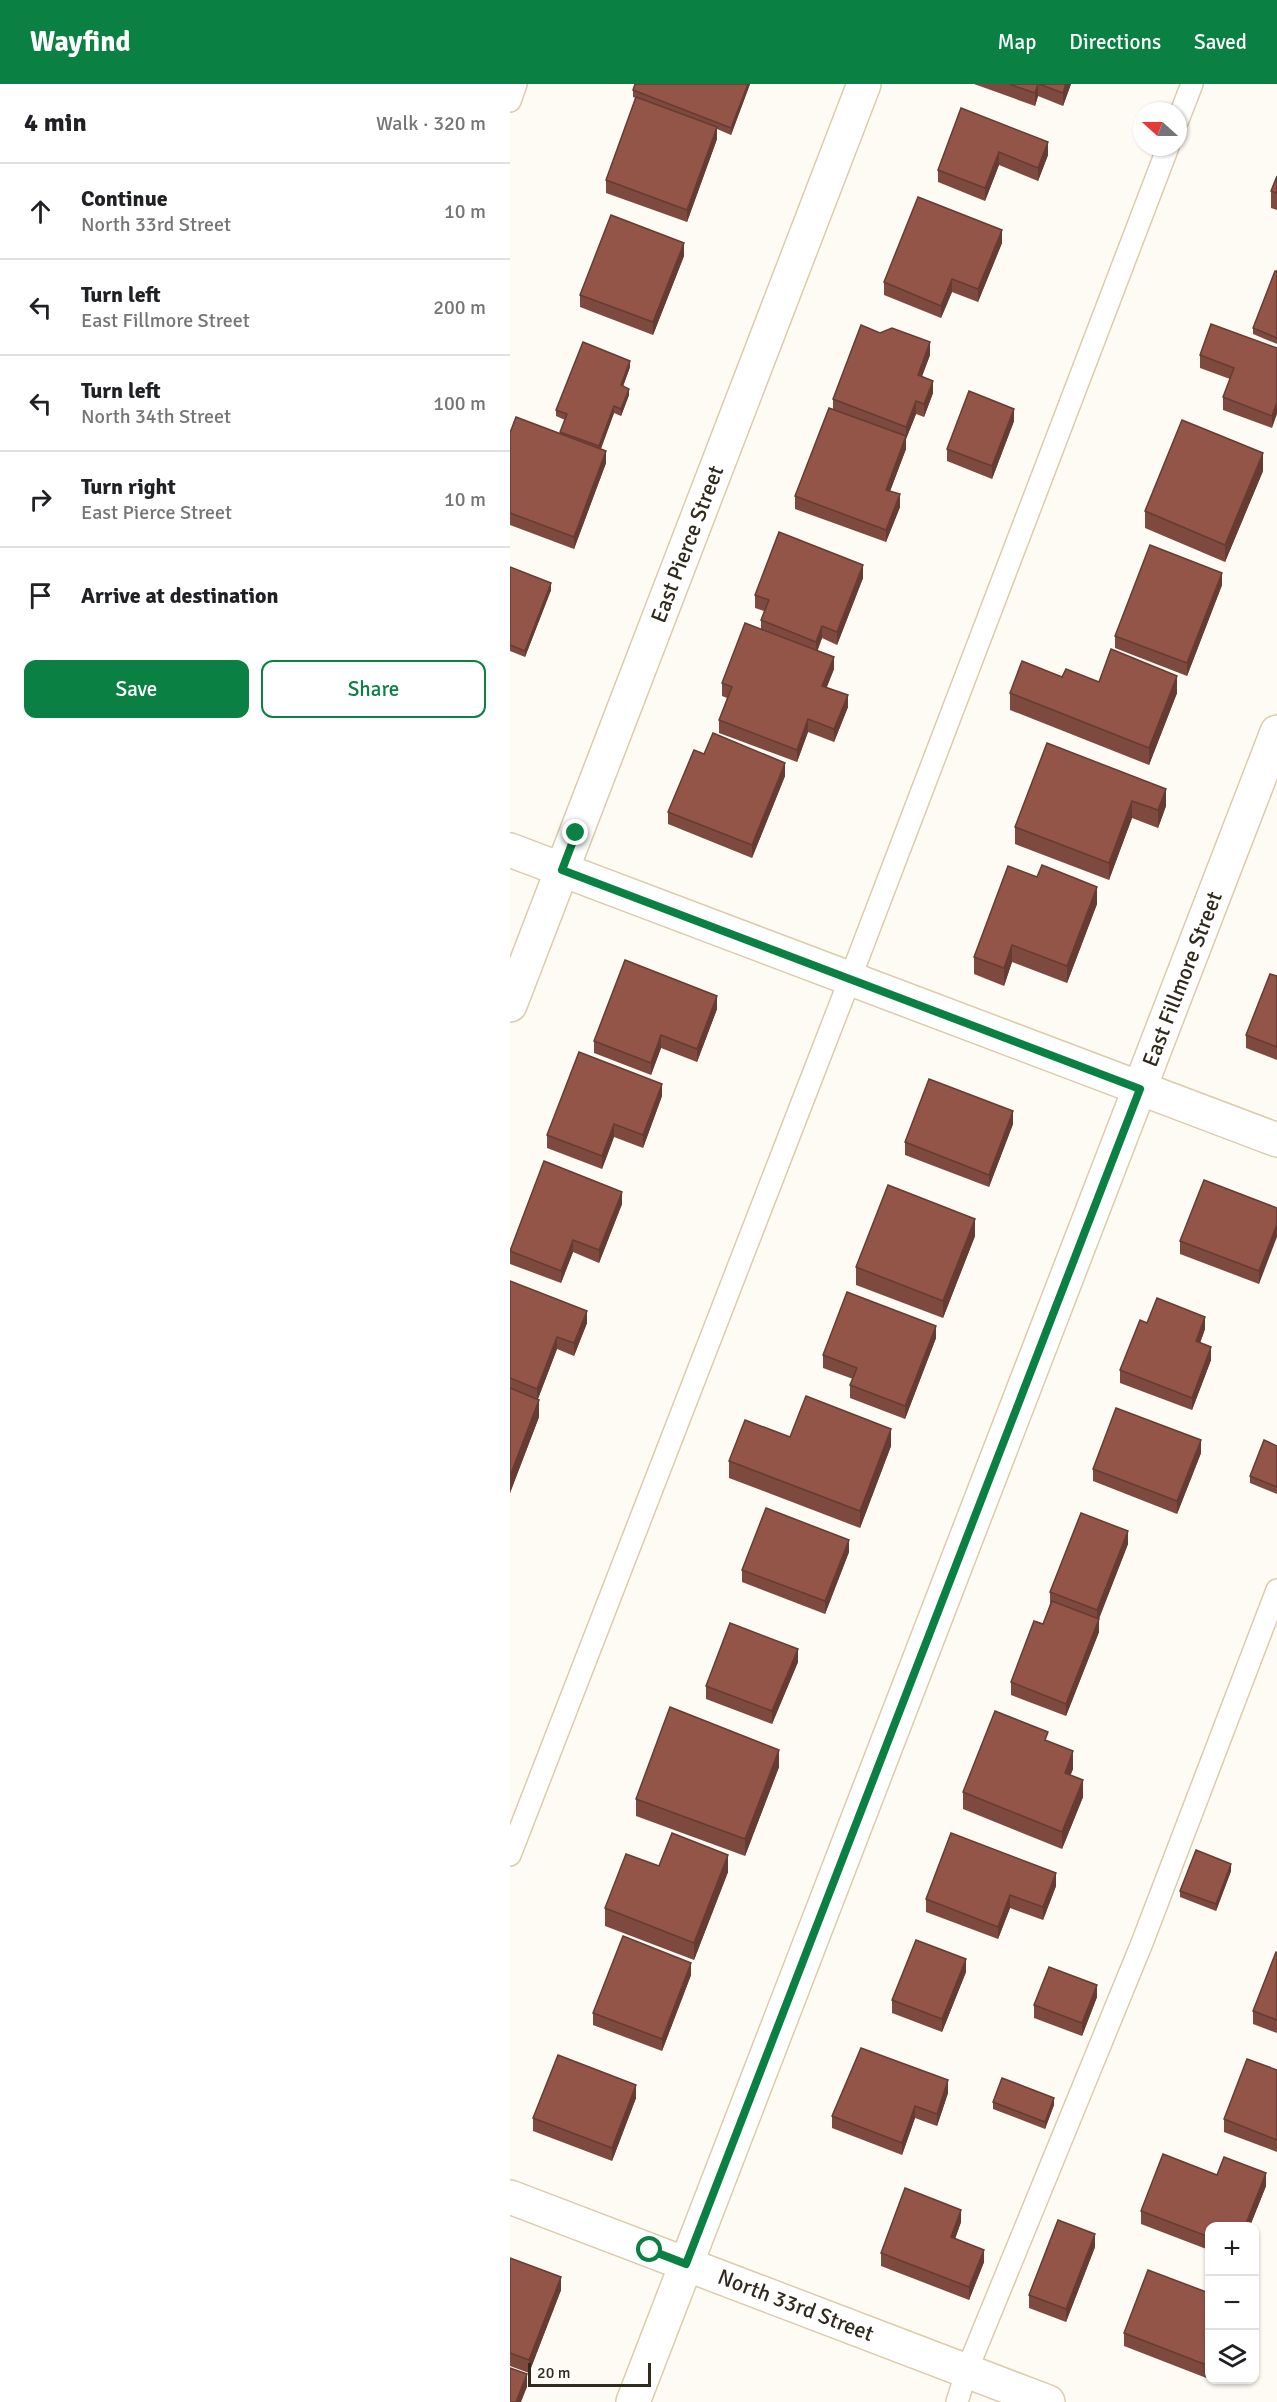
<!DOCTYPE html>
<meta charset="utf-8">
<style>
:root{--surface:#fff;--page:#f6f6f6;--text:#202124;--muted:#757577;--line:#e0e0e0;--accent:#0b8043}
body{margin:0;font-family:Signika,sans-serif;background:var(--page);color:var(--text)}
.controls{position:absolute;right:18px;bottom:18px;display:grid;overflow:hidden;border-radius:12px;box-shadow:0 2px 4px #0004}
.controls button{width:54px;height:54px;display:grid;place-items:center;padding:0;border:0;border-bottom:2px solid var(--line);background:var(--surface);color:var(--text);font:30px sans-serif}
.compass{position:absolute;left:623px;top:18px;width:54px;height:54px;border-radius:50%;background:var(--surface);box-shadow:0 2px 4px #0004;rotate:291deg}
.scale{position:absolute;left:18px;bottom:15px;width:123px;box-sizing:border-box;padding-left:6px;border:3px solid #302a1d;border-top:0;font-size:16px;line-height:21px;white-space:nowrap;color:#302a1d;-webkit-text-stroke:4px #fff;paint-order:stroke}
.stop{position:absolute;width:18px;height:18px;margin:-14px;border:4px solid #0b8043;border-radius:50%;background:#fff}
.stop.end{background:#0b8043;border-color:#fff;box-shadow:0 2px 6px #0008}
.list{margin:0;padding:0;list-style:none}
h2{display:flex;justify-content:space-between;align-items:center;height:78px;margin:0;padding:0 24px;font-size:26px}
h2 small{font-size:20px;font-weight:400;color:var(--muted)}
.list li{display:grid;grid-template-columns:39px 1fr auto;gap:18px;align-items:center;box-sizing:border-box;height:96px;padding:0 24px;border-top:2px solid var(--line)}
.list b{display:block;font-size:22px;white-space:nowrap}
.list p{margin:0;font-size:20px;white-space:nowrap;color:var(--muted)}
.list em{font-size:20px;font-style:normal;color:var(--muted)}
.actions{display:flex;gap:12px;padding:18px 24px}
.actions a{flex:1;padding:14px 0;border:2px solid var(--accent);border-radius:12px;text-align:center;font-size:21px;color:var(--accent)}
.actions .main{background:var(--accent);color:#fff}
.icon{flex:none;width:33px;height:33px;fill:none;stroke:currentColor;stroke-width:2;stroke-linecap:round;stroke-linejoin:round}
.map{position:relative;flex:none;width:767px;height:2318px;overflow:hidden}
header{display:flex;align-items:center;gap:36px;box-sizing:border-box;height:84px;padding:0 30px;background:var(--accent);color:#fff}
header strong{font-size:28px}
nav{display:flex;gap:33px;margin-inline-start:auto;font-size:21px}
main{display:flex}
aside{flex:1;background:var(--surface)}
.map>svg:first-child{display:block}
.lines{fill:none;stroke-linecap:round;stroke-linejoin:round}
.service-casing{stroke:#dbccab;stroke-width:24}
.minor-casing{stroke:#dbccab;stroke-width:36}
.service{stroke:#fff;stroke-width:21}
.minor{stroke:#fff;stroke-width:33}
.wall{fill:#7e493e}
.shaded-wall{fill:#663c32}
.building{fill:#925548;stroke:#663c32;stroke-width:1.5}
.route{stroke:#0b8043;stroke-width:8}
.labels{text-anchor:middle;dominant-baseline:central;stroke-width:6;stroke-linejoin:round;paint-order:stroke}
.street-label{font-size:22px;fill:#302a1d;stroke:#fff}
</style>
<header>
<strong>Wayfind</strong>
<nav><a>Map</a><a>Directions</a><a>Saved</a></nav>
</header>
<main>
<aside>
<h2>4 min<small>Walk · 320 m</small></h2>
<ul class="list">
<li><svg class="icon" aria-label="ahead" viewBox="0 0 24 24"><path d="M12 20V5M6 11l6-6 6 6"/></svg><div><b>Continue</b><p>North 33rd Street</p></div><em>10 m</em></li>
<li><svg class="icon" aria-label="left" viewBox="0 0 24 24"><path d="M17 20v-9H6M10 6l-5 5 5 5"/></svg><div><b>Turn left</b><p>East Fillmore Street</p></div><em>200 m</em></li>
<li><svg class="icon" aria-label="left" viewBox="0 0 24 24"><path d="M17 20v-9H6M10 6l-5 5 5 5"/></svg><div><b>Turn left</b><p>North 34th Street</p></div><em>100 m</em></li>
<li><svg class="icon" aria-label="right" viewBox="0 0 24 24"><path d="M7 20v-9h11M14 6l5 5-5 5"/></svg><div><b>Turn right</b><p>East Pierce Street</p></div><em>10 m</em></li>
<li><svg class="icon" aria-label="arrive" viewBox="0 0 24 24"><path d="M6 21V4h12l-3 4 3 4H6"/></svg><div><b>Arrive at destination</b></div></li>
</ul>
<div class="actions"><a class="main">Save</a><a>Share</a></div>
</aside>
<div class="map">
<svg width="767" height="2318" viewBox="0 0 767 2318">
<rect width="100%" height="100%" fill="#fefbf4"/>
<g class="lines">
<g class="service-casing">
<g id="service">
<path d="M0 17 6 0"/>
<path d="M668 36 682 0"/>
<path d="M0 1771 340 895 658 63"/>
<path d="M447 2318 457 2286 632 1859 767 1506"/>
</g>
</g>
<g class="minor-casing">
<g id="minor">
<path d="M0 766 767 1056"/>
<path d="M0 921 354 0"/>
<path d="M0 2113 538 2318"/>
<path d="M123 2318 767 648"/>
</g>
</g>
<use href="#service" class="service"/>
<use href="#minor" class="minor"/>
</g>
<g class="wall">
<path d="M240 0 221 51 207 45V55L177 138 96 109V96L126 14 123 13V6Z"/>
<path d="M464 0H561L553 22 528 12 525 22Z"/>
<path d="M451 24 538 71 528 97 489 81 475 117 428 98V86Z"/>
<path d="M767 92V126L761 124V107Z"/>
<path d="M492 159 468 218 442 208 431 234 374 211V198Z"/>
<path d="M174 172 143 251 70 223V211Z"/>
<path d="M767 187V260L743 250V244Z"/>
<path d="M767 264 762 344 713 326V313L720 295 690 284V271Z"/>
<path d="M420 271 412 292 423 309 414 333 406 330 396 355V365L380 407 390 423 376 458 285 425V412L323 325V315Z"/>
<path d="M120 283 113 302 119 311 111 332 104 329 91 365 96 379 64 465 0 441V349H50L55 336 46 332V326Z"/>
<path d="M504 337 482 395 437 377V365Z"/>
<path d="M753 387 715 478 635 444V427Z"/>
<path d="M0 483 41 506 15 573 0 567Z"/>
<path d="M353 494 327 561 312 554 307 567 324 585 317 603 338 623 324 658 298 648 287 678 209 649V636L217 614 212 612V599L251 545V536L254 527 245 524V511Z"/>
<path d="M712 501 677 592 605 564V552Z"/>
<path d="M552 593 667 609 639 681 500 626V609Z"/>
<path d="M537 659 656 722 648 744 622 734 599 796 505 760V743Z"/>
<path d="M194 670 275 692 242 774 158 740V728Z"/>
<path d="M587 820 557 899 502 878 494 902 464 890V873Z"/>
<path d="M767 892V976L736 964V951Z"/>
<path d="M207 925 187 978 151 964 141 991 84 969V957Z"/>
<path d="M152 1012 133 1064 104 1053 92 1085 37 1064V1051Z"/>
<path d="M503 1040 479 1103 395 1071V1058Z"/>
<path d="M112 1120 89 1179 63 1168 51 1199 0 1180V1165Z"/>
<path d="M767 1124 749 1200 670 1170V1157Z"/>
<path d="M465 1152 433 1234 346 1201V1183Z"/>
<path d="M0 1197 77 1239 64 1272 47 1265 28 1315 29 1333 0 1409Z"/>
<path d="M637 1239 695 1245 690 1259 701 1276 682 1326 610 1299V1286Z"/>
<path d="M426 1254 395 1335 340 1314V1301L343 1295 313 1284V1271Z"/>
<path d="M280 1353 381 1362 350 1444 219 1394V1377Z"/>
<path d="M767 1362V1410L740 1399V1392Z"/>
<path d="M691 1369 667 1430 583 1397V1385Z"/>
<path d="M618 1460 589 1535V1548L556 1632 501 1611V1598L533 1540 540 1520V1508Z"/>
<path d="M339 1468 315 1530 232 1498V1486Z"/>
<path d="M288 1578 262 1640 196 1615V1602Z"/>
<path d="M538 1657 563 1685 560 1691 573 1713 552 1765 453 1725V1708Z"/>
<path d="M269 1683 235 1772 126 1732V1715Z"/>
<path d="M149 1782 218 1788 184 1876 95 1842V1824Z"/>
<path d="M721 1787 706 1827 670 1813V1807Z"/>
<path d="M546 1802 533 1836 500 1824 488 1855 416 1828V1815Z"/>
<path d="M767 1869V1949L743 1940V1927Z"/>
<path d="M456 1888 432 1948 382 1929V1916Z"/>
<path d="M181 1891 152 1967 83 1941V1929Z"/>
<path d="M587 1913 572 1952 524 1934V1921Z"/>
<path d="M767 1986V2068L714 2048V2035Z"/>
<path d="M438 2009 427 2042 405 2034 392 2071 322 2044V2032Z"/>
<path d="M126 2014 102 2077 23 2047V2034Z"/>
<path d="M483 2018 544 2021 535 2045 483 2025Z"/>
<path d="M707 2091 756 2102 740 2142H699V2166L631 2140V2127Z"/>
<path d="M451 2138 445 2155 474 2178 459 2216 371 2182V2169Z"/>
<path d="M585 2163 556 2238 519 2224V2211Z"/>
<path d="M0 2174 51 2206 19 2289 0 2282Z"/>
<path d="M699 2209V2295L614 2262V2249Z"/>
</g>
<g class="shaded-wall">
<path d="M238 0H240L221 51V44Z"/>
<path d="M528 0V12L525 22V9Z"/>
<path d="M556 0H561L553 22V9Z"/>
<path d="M207 43V55L177 138V126Z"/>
<path d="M538 58V71L528 97V84Z"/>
<path d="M489 68V81L475 117V104Z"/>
<path d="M492 146V159L468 218V205Z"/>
<path d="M174 159V172L143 251V238Z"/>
<path d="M442 195V208L431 234V222Z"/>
<path d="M420 258V271L408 303V291Z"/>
<path d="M120 277V283L111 308V301Z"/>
<path d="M423 297V309L414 333V320Z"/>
<path d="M119 305V311L111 332V325Z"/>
<path d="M406 317V330L396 355V365L376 418V406L396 352V343Z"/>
<path d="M767 318V330L762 344V332Z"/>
<path d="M104 322V329L89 369V362Z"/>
<path d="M504 325V337L482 395V382Z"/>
<path d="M96 367V379L64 465V453Z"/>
<path d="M753 369V387L715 478V461Z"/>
<path d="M390 410V423L376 458V446Z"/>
<path d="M353 481V494L327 561V548Z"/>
<path d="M712 489V501L677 592V579Z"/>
<path d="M41 499V506L15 573V567Z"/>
<path d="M312 542V554L306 571V558Z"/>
<path d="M324 573V585L312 614V602Z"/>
<path d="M667 592V609L639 681V664Z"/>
<path d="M338 611V623L324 658V645Z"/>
<path d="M298 635V648L287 678V666Z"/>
<path d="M275 679V692L242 774V761Z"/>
<path d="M656 705V722L648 744V726Z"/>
<path d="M622 717V734L599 796V779Z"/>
<path d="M587 803V820L557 899V882Z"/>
<path d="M502 861V878L494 902V884Z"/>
<path d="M207 912V925L187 978V965Z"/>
<path d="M151 951V964L141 991V979Z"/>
<path d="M152 1000V1012L133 1064V1051Z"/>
<path d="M503 1027V1040L479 1103V1091Z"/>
<path d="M104 1040V1053L92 1085V1072Z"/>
<path d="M112 1108V1120L89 1179V1166Z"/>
<path d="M465 1135V1152L433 1234V1217Z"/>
<path d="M767 1140V1153L749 1200V1187Z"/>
<path d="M63 1156V1168L51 1199V1187Z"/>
<path d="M77 1227V1239L64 1272V1259Z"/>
<path d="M695 1233V1245L686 1270V1257Z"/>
<path d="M426 1242V1254L395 1335V1322Z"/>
<path d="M47 1253V1265L27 1317V1305Z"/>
<path d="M701 1263V1276L682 1326V1314Z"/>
<path d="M29 1316V1333L0 1409V1392Z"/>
<path d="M381 1345V1362L350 1444V1427Z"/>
<path d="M691 1356V1369L667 1430V1417Z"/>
<path d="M618 1447V1460L587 1539V1526Z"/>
<path d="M339 1456V1468L315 1530V1517Z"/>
<path d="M589 1535V1548L556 1632V1620Z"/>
<path d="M288 1565V1578L262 1640V1627Z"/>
<path d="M269 1666V1683L235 1772V1755Z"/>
<path d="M563 1667V1685L555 1706V1689Z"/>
<path d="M573 1696V1713L552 1765V1748Z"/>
<path d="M218 1771V1788L184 1876V1859Z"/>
<path d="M721 1780V1787L706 1827V1820Z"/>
<path d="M546 1789V1802L533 1836V1823Z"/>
<path d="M500 1811V1824L488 1855V1843Z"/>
<path d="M456 1875V1888L432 1948V1935Z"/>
<path d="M181 1879V1891L152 1967V1955Z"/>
<path d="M587 1901V1913L572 1952V1939Z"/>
<path d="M438 1996V2009L427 2042V2030Z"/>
<path d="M126 2001V2014L102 2077V2064Z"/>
<path d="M544 2014V2021L535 2045V2038Z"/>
<path d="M405 2022V2034L392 2071V2059Z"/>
<path d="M756 2089V2102L740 2142H735Z"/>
<path d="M451 2126V2138L441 2166V2153Z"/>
<path d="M585 2150V2163L556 2238V2225Z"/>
<path d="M474 2166V2178L459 2216V2203Z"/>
<path d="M51 2193V2206L19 2289V2276Z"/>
<path d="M17 2290V2303L11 2318H6Z"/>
</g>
<g class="building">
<path d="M125 0H238L221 44 123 6Z"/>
<path d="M499 0H528L525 9Z"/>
<path d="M529 0H556L553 9Z"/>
<path d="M126 13 207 43 177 126 96 96Z"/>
<path d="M451 24 538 58 528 84 489 68 475 104 428 86Z"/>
<path d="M767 92V109L761 107Z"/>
<path d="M408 113 492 146 468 205 442 195 431 222 374 198Z"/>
<path d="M101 131 174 159 143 238 70 211Z"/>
<path d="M765 187H767V254L743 244Z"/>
<path d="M701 240 767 264V318L762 332 713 313 724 284 690 271Z"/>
<path d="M351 241 370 249 382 244 420 258 408 291 423 297 414 320 406 317 396 343 323 315Z"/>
<path d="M73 258 120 277 111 301 119 305 111 325 104 322 89 362 50 348 57 330 46 326Z"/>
<path d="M459 307 504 325 482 382 437 365Z"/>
<path d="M319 324 396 352 376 406 390 410 376 446 285 412Z"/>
<path d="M6 333 96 367 64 453 0 429V349Z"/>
<path d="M672 336 753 369 715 461 635 427Z"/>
<path d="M269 448 353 481 327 548 312 542 306 558 251 536 259 516 245 511Z"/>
<path d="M640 461 712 489 677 579 605 552Z"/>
<path d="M0 483 41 499 15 567 0 561Z"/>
<path d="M235 539 324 573 312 602 338 611 324 645 298 635 287 666 209 636 222 603 212 599Z"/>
<path d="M601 565 667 592 639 664 500 609 512 577 552 593 556 585 589 598Z"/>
<path d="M203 649 275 679 242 761 158 728 184 666 194 670Z"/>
<path d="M537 659 656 705 648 726 622 717 599 779 505 743Z"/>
<path d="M532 781 587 803 557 882 502 861 494 884 464 873 498 782 527 793Z"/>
<path d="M115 876 207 912 187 965 151 951 141 979 84 957Z"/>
<path d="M760 890 767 892V963L736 951Z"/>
<path d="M69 968 152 1000 133 1051 104 1040 92 1072 37 1051Z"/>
<path d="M419 995 503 1027 479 1091 395 1058Z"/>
<path d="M34 1077 112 1108 89 1166 63 1156 51 1187 0 1167Z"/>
<path d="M694 1096 767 1124V1140L749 1187 670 1157Z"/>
<path d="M378 1101 465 1135 433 1217 346 1183Z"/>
<path d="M0 1197 77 1227 64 1259 47 1253 27 1305 0 1294Z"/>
<path d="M337 1208 426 1242 395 1322 340 1301 347 1284 313 1271Z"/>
<path d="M647 1214 695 1233 686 1257 701 1263 682 1314 610 1286 630 1236 637 1239Z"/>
<path d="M0 1304 29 1316 0 1392Z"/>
<path d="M296 1312 381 1345 350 1427 219 1377 235 1336 280 1353Z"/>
<path d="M606 1324 691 1356 667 1417 583 1385Z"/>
<path d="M754 1356 767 1362V1403L740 1392Z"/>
<path d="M256 1424 339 1456 315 1517 232 1486Z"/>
<path d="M571 1429 618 1447 587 1526 540 1508Z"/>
<path d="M542 1517 589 1535 556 1620 501 1598 524 1537 533 1540Z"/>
<path d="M220 1539 288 1565 262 1627 196 1602Z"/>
<path d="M160 1623 269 1666 235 1755 126 1715Z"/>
<path d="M485 1627 538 1648 535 1656 563 1667 555 1689 573 1696 552 1748 453 1708Z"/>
<path d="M162 1749 218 1771 184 1859 95 1824 116 1770 149 1782Z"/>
<path d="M441 1749 546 1789 533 1823 500 1811 488 1843 416 1815Z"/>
<path d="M686 1766 721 1780 706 1820 670 1807Z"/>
<path d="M113 1852 181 1879 152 1955 83 1929Z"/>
<path d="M406 1856 456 1875 432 1935 382 1916Z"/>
<path d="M766 1868 767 1869V1936L743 1927Z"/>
<path d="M539 1883 587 1901 572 1939 524 1921Z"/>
<path d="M351 1964 438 1996 427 2030 405 2022 392 2059 322 2032Z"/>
<path d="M48 1971 126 2001 102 2064 23 2034Z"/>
<path d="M737 1975 767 1986V2056L714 2035Z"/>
<path d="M492 1994 544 2014 535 2038 483 2018Z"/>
<path d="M653 2070 707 2091 714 2073 756 2089 735 2142H699V2153L631 2127Z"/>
<path d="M395 2104 451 2126 441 2153 474 2166 459 2203 371 2169Z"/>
<path d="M548 2136 585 2150 556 2225 519 2211Z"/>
<path d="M0 2174 51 2193 19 2276 0 2269Z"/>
<path d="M638 2186 699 2209V2282L614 2249Z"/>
<path d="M0 2284 17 2290 6 2318H0Z"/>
</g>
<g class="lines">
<path class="route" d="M66 749 52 786 630 1005 176 2180 140 2166"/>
</g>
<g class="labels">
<g class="street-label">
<text transform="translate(177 460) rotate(-69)">East Pierce Street</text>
<text transform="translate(672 895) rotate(-69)">East Fillmore Street</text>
<text transform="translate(286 2221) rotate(21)">North 33rd Street</text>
</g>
</g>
</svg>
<div class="controls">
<button>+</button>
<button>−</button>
<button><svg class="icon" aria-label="layers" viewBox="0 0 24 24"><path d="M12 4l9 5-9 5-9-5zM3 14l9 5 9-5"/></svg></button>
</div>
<svg class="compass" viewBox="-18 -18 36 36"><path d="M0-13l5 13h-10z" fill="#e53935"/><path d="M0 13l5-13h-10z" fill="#757577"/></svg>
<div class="scale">20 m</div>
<div class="stop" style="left:140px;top:2166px"></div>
<div class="stop end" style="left:66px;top:749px"></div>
</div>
</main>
